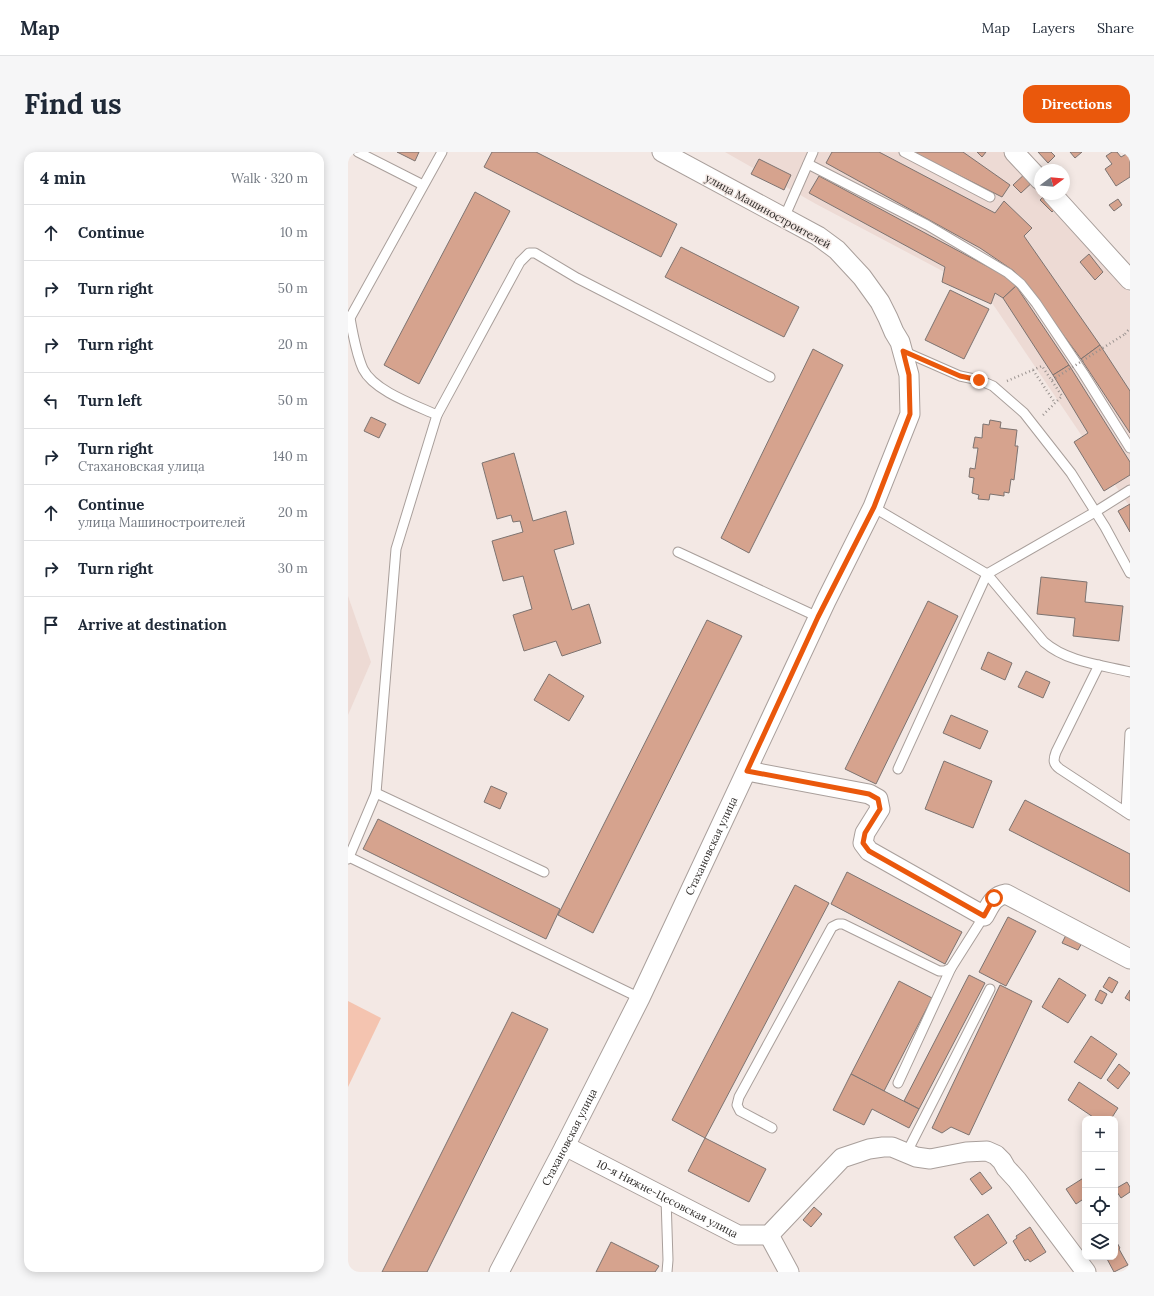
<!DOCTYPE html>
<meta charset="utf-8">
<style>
:root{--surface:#fff;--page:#f6f6f7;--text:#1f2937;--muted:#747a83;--line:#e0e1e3;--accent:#ea580c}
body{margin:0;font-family:Lora,serif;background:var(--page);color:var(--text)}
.controls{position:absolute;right:12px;bottom:12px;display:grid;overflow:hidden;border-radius:8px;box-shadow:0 2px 10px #0003}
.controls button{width:36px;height:36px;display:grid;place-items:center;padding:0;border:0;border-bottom:1px solid var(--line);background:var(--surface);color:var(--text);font:20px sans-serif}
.compass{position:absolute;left:686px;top:12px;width:36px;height:36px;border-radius:50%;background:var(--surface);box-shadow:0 2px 10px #0003;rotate:74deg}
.stop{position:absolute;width:12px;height:12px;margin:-9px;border:3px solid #ea580c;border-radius:50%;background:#fff}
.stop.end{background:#ea580c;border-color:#fff;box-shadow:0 1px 4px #0008}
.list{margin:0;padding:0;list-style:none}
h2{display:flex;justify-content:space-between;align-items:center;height:52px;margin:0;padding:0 16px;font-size:17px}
h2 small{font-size:13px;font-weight:400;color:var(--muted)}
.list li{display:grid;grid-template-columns:26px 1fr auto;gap:12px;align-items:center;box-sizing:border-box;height:56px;padding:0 16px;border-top:1px solid var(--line)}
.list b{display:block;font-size:15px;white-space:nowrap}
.list p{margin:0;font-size:13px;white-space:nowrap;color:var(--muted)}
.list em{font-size:13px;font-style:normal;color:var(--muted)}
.icon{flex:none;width:22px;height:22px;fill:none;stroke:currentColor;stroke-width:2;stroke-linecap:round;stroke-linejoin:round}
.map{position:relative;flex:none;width:782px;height:1120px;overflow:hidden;border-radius:12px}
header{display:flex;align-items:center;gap:24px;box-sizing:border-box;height:56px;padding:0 20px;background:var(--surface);border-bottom:1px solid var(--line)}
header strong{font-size:19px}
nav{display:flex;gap:22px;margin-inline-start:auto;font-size:14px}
.intro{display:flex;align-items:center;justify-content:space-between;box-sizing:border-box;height:96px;padding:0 24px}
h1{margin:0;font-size:28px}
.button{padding:10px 18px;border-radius:12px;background:var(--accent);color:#fff;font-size:14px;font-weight:700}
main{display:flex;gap:24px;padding:0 24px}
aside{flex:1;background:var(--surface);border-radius:12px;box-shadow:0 2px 10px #0003}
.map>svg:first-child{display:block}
.built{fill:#eddad4}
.green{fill:#f4c4b0}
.building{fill:#d6a38e;stroke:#7d7370}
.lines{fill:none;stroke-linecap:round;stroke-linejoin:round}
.lane-casing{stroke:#a99f9b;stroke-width:11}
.street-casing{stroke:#a99f9b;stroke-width:21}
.path{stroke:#99928f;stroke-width:2.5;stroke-dasharray:1 3;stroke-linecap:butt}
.lane{stroke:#fff;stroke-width:9}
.street{stroke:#fff;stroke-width:19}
.path-bridge{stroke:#99928f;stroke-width:2.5;stroke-dasharray:1 3;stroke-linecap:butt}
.route{stroke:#ea580c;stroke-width:5}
.labels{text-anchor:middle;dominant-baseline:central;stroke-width:3;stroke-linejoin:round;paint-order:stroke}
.street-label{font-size:11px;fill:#312e2c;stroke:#f3e8e4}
</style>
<header>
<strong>Map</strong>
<nav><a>Map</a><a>Layers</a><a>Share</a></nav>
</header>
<div class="intro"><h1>Find us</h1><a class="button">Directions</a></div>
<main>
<aside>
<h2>4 min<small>Walk · 320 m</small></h2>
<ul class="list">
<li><svg class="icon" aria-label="ahead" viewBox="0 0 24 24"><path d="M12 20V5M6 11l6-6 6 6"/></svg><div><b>Continue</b></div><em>10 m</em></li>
<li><svg class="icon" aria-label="right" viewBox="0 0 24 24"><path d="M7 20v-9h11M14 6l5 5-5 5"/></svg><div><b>Turn right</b></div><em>50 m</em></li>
<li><svg class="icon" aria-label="right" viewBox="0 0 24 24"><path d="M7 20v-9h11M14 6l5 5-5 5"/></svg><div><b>Turn right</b></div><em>20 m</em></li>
<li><svg class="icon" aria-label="left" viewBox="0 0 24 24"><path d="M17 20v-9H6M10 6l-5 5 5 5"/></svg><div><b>Turn left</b></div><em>50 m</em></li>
<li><svg class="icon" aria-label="right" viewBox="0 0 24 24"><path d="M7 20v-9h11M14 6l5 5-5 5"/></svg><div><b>Turn right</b><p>Стахановская улица</p></div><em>140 m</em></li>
<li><svg class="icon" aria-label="ahead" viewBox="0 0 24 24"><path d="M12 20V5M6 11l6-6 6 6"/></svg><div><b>Continue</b><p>улица Машиностроителей</p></div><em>20 m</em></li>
<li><svg class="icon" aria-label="right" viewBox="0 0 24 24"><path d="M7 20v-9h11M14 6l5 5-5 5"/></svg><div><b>Turn right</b></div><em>30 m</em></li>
<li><svg class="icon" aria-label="arrive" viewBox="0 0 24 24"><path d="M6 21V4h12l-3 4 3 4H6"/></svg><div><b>Arrive at destination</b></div></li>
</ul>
</aside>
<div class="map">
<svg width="782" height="1120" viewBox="0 0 782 1120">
<rect width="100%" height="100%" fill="#f3e8e4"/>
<g class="built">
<path d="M377 0H657L692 39V42H694L782 140V355L638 142 468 52Z"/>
<path d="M0 444 23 510 0 563Z"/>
</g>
<path class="green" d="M0 849 33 866 0 935Z"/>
<g class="building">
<path d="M49 0H71L67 9Z"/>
<path d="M144 0H188L329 72 313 105 136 15Z"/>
<path d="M484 0H531L647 61 656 49 684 76 676 84 752 193 733 207 675 128 666 119 632 96 478 11Z"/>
<path d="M565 0H615L662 33 654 45Z"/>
<path d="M629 0H638L634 5Z"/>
<path d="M690 0H703L707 4 700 11Z"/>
<path d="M722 0H734L727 6Z"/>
<path d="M764 0H769L773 5 782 0V25L768 34 757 17 764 12 758 4Z"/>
<path d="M411 7 443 23 436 38 403 22Z"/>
<path d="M680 19 688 27 673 41 665 33Z"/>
<path d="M471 24 659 125 668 134 655 146 647 141 643 152 594 130 597 115 461 41Z"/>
<path d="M127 40 162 59 71 232 36 213Z"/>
<path d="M698 42 710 54 704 60 692 48Z"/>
<path d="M770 47 774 53 766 59 761 53Z"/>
<path d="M333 95 451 155 436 185 317 125Z"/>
<path d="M741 102 755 120 747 128 732 110Z"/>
<path d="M668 134 721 213 705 223 655 146Z"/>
<path d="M602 138 641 157 616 207 577 188Z"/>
<path d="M752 193 782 239V281L733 207Z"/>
<path d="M465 197 495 213 401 401 373 386Z"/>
<path d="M721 213 782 310V323L756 339 726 290 740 281 705 223Z"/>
<path d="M23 265 38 272 31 286 16 279Z"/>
<path d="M642 268 653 270 652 276 669 278 667 294H670L666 328 663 327 661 341 656 340V344L642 342 641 348 630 347 631 343 624 341 626 326 621 325 622 316 627 317 630 296H625L627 285 634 286 635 272 641 273Z"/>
<path d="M166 301 185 369 218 359 226 392 206 398 224 458 241 452 253 491 214 504 208 489 176 499 165 463 184 457 175 424 155 429 144 389 175 380 172 369 165 370 163 363 149 367 134 311Z"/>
<path d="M782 352V380L770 359Z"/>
<path d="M693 425 739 430 737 450 775 454 771 489 725 484 727 466 689 462Z"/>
<path d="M580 449 610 464 528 632 497 617Z"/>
<path d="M359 468 394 484 245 781 210 763Z"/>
<path d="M640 500 664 511 657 528 633 517Z"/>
<path d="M678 519 702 530 695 546 670 535Z"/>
<path d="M201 522 236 544 221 569 186 548Z"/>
<path d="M603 563 640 579 632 597 595 581Z"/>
<path d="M596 609 644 629 625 676 577 657Z"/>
<path d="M143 634 159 641 152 657 136 650Z"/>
<path d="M677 648 782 702V740L661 678Z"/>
<path d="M30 667 212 757 198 787 15 697Z"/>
<path d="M499 720 614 780 597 812 483 752Z"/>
<path d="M447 733 481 751 357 986 324 968Z"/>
<path d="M660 765 688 779 658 834 631 820Z"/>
<path d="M719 781 735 789 730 798 714 791Z"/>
<path d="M621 823 637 831 571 957 556 949Z"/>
<path d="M761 825 770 830 764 841 755 835Z"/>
<path d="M711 826 738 843 720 871 694 855Z"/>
<path d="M551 829 584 846 536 939 503 922Z"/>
<path d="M652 833 684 849 621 983 603 975 594 981 584 976Z"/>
<path d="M752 838 759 842 754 852 747 848Z"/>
<path d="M782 838V849L777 846Z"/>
<path d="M164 860 200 877 79 1120H34Z"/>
<path d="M743 884 769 902 753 927 726 910Z"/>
<path d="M771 912 782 921 770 937 759 928Z"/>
<path d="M503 922 571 957 561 976 524 957 516 973 485 958Z"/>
<path d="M731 930 770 956 763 967H748L720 948Z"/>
<path d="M357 986 418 1017 401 1050 340 1019Z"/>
<path d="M632 1020 644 1036 634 1043 622 1027Z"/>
<path d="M737 1025V1046L728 1052 718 1037Z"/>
<path d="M779 1030 782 1035V1040L773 1046 767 1037Z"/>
<path d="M466 1055 474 1062 463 1075 455 1068Z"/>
<path d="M640 1062 659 1091 626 1114 606 1085Z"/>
<path d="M682 1075 698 1100 682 1110 680 1107 677 1109 665 1089 669 1086 668 1084Z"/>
<path d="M768 1089 772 1096 771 1097 780 1113 766 1120 758 1105H767V1090Z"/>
<path d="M263 1090 311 1114 307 1120H248Z"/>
</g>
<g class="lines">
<g class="lane-casing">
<g id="lane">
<path d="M10 0 75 33"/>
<path d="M556 0 642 45"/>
<path d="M460 12 579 73 660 121 673 132 688 151 735 221 782 296"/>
<path d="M436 66 465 0"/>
<path d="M0 165 2 166 94 0"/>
<path d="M2 166C5 183 8 201 15 217 26 239 67 253 89 263L172 110 181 101H187L229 126 422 225"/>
<path d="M555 199 612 224 631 228 645 234 676 261 723 321 757 375 782 421"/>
<path d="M782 338 747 360 639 422 696 490C719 510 753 513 782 520"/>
<path d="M525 355 639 422 550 617"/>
<path d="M330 400 470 465"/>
<path d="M751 513 708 600C705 608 705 612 712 617L782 663"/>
<path d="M28 641 48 397 89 263"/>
<path d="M778 660 782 581"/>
<path d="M1 705 28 641 196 720"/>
<path d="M0 707 1 705 292 846"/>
<path d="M550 931 603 816"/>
<path d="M424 976 392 959 389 953 391 945 484 775 490 772H495L591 819H597L603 816 636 764"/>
<path d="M558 1002 642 837"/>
<path d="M318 1046 320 1108 319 1120"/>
</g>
</g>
<g class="street-casing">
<g id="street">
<path d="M666 0 692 28"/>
<path d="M704 42 782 128"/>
<path d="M399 619 521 642 530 647 532 657 517 681 515 691 521 699 636 764C642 754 645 744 658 742L782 807"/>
<path id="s1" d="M217 994 390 1083H421L494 1006 521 997 535 995H544L568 1005 582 1007 618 1000 639 999 648 1003 654 1009 658 1016 669 1028 738 1120"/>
<path d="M421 1083 441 1120"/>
<path id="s2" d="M151 1120 217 994 292 846 478 449 525 355 562 262 561 223 552 190 546 180 540 166 532 150 514 125 489 98 470 84 314 0"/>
</g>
</g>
<g class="path">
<path d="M777 182 782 176"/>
<path d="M685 218 707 251"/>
<path d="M659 229 694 214 714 244 694 264"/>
</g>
<use href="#lane" class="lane"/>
<use href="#street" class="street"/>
<path class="path-bridge" d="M704 228 777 182"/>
</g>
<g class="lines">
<path class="route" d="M631 228 612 224 555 199 561 223 562 262 526 355 470 465 399 619 521 642 530 647 532 657 517 681 515 691 521 699 636 764 646 746"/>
</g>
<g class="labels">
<g class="street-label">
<text transform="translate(420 59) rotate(29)">улица Машиностроителей</text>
<text stroke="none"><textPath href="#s2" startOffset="476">Стахановская улица</textPath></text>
<text stroke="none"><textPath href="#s2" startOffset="152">Стахановская улица</textPath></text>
<text stroke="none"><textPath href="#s1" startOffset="115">10-я Нижне-Цесовская улица</textPath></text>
</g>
</g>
</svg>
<div class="controls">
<button>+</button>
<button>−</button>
<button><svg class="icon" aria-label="locate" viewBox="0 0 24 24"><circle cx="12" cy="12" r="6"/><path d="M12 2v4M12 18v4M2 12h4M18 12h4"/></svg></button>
<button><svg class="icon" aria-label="layers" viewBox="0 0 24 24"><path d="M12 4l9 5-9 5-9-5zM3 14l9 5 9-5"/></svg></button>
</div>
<svg class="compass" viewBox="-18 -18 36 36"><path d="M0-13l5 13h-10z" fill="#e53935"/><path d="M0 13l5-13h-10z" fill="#747a83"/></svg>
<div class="stop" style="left:646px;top:746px"></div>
<div class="stop end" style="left:631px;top:228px"></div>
</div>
</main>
